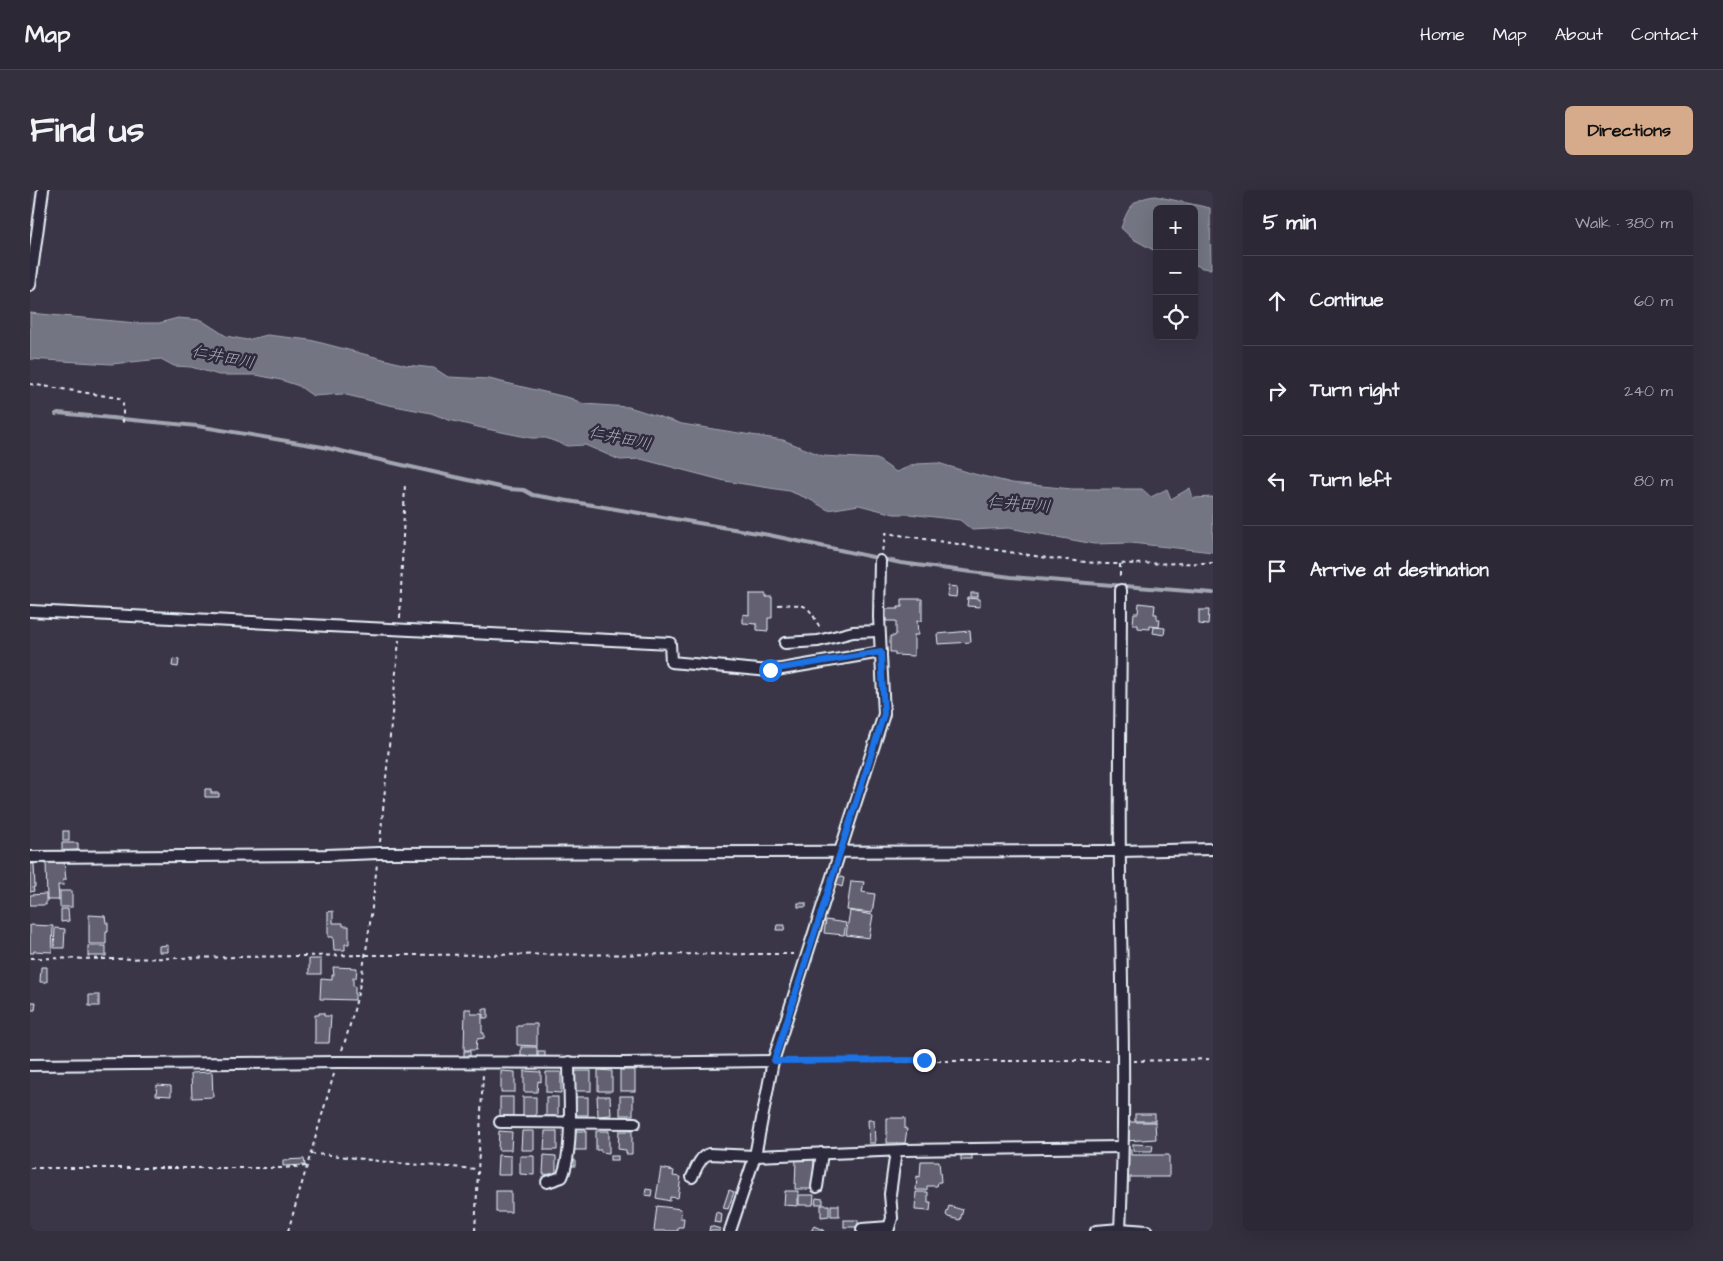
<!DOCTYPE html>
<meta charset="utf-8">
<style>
:root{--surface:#2c2836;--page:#34303e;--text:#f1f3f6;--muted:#a6a6ad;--line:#484451;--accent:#d6ab8b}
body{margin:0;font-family:"Architects Daughter","Klee One",sans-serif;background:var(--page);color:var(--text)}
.controls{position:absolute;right:15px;top:15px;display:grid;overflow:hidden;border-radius:8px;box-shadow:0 5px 20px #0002}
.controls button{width:45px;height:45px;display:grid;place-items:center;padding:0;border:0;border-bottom:1px solid var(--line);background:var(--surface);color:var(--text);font:25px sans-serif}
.stop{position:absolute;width:15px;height:15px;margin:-11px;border:4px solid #1a73e8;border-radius:50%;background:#fff}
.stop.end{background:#1a73e8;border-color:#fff;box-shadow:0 1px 5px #0008}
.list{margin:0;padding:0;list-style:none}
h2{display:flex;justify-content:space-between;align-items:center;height:65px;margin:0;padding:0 20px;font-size:21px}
h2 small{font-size:16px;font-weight:400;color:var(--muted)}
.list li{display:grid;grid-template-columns:32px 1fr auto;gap:15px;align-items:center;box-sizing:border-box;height:90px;padding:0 20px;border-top:1px solid var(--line)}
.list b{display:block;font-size:19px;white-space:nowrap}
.list em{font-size:16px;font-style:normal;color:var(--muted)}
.icon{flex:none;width:28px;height:28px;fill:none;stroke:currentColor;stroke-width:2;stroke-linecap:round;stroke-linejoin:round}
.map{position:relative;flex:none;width:1183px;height:1041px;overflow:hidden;border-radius:8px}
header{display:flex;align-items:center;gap:30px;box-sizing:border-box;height:70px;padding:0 25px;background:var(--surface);border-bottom:1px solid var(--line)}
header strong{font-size:24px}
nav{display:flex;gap:28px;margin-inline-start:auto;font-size:18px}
.intro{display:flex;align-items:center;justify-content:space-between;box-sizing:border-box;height:120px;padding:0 30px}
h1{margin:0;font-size:35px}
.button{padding:12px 22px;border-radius:8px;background:var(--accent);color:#111;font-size:18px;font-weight:700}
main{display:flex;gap:30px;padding:0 30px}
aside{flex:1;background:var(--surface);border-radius:8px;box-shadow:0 5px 20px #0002}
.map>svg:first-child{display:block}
.water{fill:#737482;stroke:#a2a6b1}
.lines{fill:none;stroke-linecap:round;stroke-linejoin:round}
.stream{stroke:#a2a6b1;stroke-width:4}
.building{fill:#636171;stroke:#e8f1f8}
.minor-casing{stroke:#e8f1f8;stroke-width:14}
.path{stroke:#e8f1f8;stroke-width:2;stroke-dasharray:4 4;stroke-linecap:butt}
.minor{stroke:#2f2a3d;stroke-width:10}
.route{stroke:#1a73e8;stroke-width:6}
.labels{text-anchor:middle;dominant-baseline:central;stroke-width:5;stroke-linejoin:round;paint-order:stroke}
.water-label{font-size:16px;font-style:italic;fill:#aeb2bd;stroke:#2f2a3d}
</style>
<header>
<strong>Map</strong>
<nav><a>Home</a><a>Map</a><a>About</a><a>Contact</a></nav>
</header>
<div class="intro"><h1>Find us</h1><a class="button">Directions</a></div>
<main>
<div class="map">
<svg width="1183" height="1041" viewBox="0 0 1183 1041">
<rect width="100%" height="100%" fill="#3a3648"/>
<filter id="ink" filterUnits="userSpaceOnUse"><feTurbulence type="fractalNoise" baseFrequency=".02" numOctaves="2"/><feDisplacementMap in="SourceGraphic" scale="10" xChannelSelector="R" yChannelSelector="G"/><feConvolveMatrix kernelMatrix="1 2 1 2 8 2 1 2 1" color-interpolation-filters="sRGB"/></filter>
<g filter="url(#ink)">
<g class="water">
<path d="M1125 6 1180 18 1181 79 1172 78 1164 74V19H1127V62L1103 49 1091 38C1098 18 1102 9 1125 6Z"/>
<path d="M0 123 106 133H129L148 128 171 130 196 146 217 150 237 145 280 150 376 175 404 178 418 187 459 189 540 208 554 214 599 217 652 234 753 250 793 266 847 269 866 282 886 274 908 273 944 284 982 293 1042 299H1112L1121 307 1137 299 1141 309 1160 298 1163 308 1183 307V362L1101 353 1064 354 979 338 942 340 930 330 879 324H864L829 315 798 320 779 309 759 301 695 291 611 269 590 270 555 255 537 256 516 248H501L452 238 419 230 401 223 359 215 312 204 283 206 269 196 251 190 226 185H189L161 177 144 176 131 169 81 174 0 169Z"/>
</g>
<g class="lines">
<path class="stream" d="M26 224 28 223 167 236 293 257 478 299 494 300 503 305 739 345 871 373 981 387 1183 403"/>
</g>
<g class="building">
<path d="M918 396 927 397 926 407 917 406Z"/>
<rect x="941" y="403" width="7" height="4"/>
<path d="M719 404H736V407H742V428H738V441L727 440V434L713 433V424L719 425Z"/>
<path d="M938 408 950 409V417L937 416Z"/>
<path d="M872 409H892V431H887L888 445H884V466L865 465V462H860V446H865L866 444V431H856V419H868V417H872Z"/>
<path d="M1109 413 1125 415 1124 424H1127V429H1130L1129 437 1120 436V439L1108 438V435H1103L1104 423H1108Z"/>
<path d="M1169 420H1179L1178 435 1169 434Z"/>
<path d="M1124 437 1135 438 1134 445 1123 443Z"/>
<path d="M940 441 941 452 908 454 907 444Z"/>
<path d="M143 469 149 470 148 477 142 476Z"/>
<path d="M175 599H181V603H189V607H175Z"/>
<rect x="33" y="641" width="6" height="10"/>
<path d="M32 653H48V660L32 661Z"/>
<path d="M34 671 36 690H33L34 695H28L29 710H17L16 672Z"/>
<path d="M0 674H4L5 697H3L4 701 0 702Z"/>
<path d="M807 686 814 688 812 697 804 694Z"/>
<path d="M821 691 834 692 832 702 845 704 842 723 817 720Z"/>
<rect x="30" y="701" width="12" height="16"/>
<path d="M16 704V715H0V705Z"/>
<rect x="768" y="713" width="8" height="4"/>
<path d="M31 719H38L39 731 31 732Z"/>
<path d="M303 721V733H313V736H319V754H315V760H304L303 747H298V722Z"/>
<path d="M820 721 843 725 839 748 816 745Z"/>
<path d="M59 725 75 726 76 733H78V742H76V754H59Z"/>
<path d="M796 730 816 733 814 745 794 743Z"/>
<path d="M0 735 23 736 22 762 4 761V763H0Z"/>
<path d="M747 735H755L754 740H746Z"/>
<path d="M25 738 35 739 34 758H24Z"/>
<path d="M138 755V762H129V756Z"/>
<rect x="58" y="756" width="18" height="10"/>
<rect x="279" y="769" width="12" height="15"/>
<path d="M11 777H17V792H10Z"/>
<path d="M303 777 327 778 326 788H323V796H325V810L290 809 291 789 302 790V785H304Z"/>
<rect x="59" y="805" width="10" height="11"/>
<path d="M0 812H6L5 820H0Z"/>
<path d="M435 819H441V824H452V843H454V848L447 849 446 860H434Z"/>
<rect x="453" y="819" width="5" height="9"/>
<path d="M289 823H294V826H301L299 853H285V825H289Z"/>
<path d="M492 834H507V856L487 855V836H492Z"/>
<rect x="491" y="857" width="16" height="12"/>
<rect x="434" y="861" width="6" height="8"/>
<rect x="508" y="861" width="7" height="7"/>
<path d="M568 880 582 881V901H568Z"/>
<rect x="590" y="880" width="15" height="21"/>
<path d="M471 881 485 882V902H471Z"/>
<path d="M494 881 511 882V892L508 891 507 902H494Z"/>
<rect x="545" y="881" width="16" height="20"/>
<path d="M182 882 183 907 162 908 161 883Z"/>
<path d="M516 882H531V903L516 902Z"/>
<path d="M127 895 141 896V906L126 905Z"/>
<path d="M567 906H580L581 925 568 926Z"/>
<rect x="590" y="906" width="13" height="19"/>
<rect x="470" y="907" width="13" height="19"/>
<rect x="493" y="907" width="13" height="19"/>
<rect x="516" y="907" width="12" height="19"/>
<rect x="544" y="907" width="14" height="18"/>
<rect x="1105" y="924" width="20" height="7"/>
<path d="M857 928H875V939H877L875 953H857Z"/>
<path d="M838 930H844L845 953H839Z"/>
<path d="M1095 932H1125L1126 949 1095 951Z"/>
<path d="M469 941 482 942 481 960H468Z"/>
<path d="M492 941H504V960H491Z"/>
<path d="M515 941H527V960H514Z"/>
<rect x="544" y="941" width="12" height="19"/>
<path d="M566 941H579V963L571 962V960H566Z"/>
<path d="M589 941H602V964H596V960L588 959Z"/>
<path d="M1103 954 1123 955 1122 961H1103Z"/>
<path d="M1095 959H1101V965H1139V987H1100V992H1095Z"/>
<rect x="931" y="962" width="11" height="8"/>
<path d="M468 965 481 966V985H467Z"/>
<path d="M514 965 526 966V985L513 984Z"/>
<path d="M490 966H504V985L490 984Z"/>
<rect x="580" y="966" width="8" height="4"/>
<path d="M274 969 275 975 253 976V970Z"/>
<path d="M766 969H782L784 971 783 999H765Z"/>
<rect x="540" y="970" width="5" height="6"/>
<path d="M891 971H909L911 992H908L907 996H897V1000H886L887 986 890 987Z"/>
<path d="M631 978 644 981 643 986 651 987 648 1008 640 1007V1011L626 1008Z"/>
<path d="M616 999 622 1000 621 1006 615 1005Z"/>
<path d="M699 1000 704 1002 698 1019 693 1018Z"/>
<rect x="466" y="1001" width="15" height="21"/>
<path d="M755 1001H768V1016L754 1015Z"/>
<path d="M886 1002H898V1012H901L900 1021 885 1020Z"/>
<path d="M769 1005H784L783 1015H769Z"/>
<path d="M786 1008 793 1009V1014H785Z"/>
<path d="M791 1015H799V1026L791 1027Z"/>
<rect x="801" y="1015" width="8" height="11"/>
<path d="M627 1016 651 1019 650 1028H654L653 1037H648V1041H624Z"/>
<path d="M919 1016 933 1020 930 1030 918 1027 916 1025Z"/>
<path d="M686 1022 692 1024 691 1033 684 1032Z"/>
<rect x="814" y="1030" width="14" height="7"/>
<path d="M680 1036 691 1039 690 1041H679Z"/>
<path d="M784 1036 795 1041H781Z"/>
</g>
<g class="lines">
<g class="minor-casing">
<g id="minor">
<path d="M0 95 13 0"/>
<path d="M0 421 640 453 641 472 740 481 851 462"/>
<path d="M755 453 788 451 823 442 849 441"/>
<path d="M0 667 296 665 349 663 1090 661 1183 659"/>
<path d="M0 875 308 872 594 873 743 871"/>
<path d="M470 932 605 933"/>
<path d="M662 987C666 979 670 966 679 964L725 966 875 960 1092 957"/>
<path d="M517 992 532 987C544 960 539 903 539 872"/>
<path d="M787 997 792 963"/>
<path d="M832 1039 859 1037"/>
<path d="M1090 1039C1096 921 1092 802 1090 684 1089 590 1091 495 1091 400"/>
<path d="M700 1041 725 966 743 871 854 524 849 427 850 371"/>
<path d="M858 1041 862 1028 860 1004 866 961"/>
<path d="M1066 1041 1090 1039 1117 1041"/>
</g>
</g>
<g class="path">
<path d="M0 194 89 208 93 213V236"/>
<path d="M852 361 856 343 1018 368 1074 374 1183 373"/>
<path d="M1090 374V389"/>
<path d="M748 415C777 414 777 413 790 438"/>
<path d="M370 428 375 293"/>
<path d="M350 652 369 450"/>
<path d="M0 768 81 769 335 765 767 764"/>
<path d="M312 860C333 800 340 737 347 674"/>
<path d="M755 871H1083"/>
<path d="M1103 871 1183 869"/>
<path d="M281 964 301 965 365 973 448 979"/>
<path d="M0 978H252L277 976"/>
<path d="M258 1041 304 884"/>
<path d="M445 1041 453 884"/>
</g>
<use href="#minor" class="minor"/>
</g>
</g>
<g class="lines" filter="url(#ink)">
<path class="route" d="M740 480 851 462 854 524 744 871 894 870"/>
</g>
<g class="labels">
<g class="water-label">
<text transform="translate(193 167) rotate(11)">仁井田川</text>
<text transform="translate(590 248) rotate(12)">仁井田川</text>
<text transform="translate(989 314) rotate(5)">仁井田川</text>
</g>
</g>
</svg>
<div class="controls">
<button>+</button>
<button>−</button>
<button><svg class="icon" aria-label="locate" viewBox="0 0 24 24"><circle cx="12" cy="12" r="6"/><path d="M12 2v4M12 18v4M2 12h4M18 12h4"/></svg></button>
</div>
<div class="stop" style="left:740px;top:480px"></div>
<div class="stop end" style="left:894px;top:870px"></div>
</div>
<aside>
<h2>5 min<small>Walk · 380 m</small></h2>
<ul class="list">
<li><svg class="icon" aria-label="ahead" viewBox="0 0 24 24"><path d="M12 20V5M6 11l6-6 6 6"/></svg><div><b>Continue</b></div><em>60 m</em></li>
<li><svg class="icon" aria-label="right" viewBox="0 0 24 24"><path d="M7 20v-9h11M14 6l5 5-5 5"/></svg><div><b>Turn right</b></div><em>240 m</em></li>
<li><svg class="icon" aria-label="left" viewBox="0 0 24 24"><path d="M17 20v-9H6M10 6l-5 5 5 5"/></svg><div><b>Turn left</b></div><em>80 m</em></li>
<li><svg class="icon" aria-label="arrive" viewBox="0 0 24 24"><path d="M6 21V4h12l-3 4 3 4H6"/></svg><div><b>Arrive at destination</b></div></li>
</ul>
</aside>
</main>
